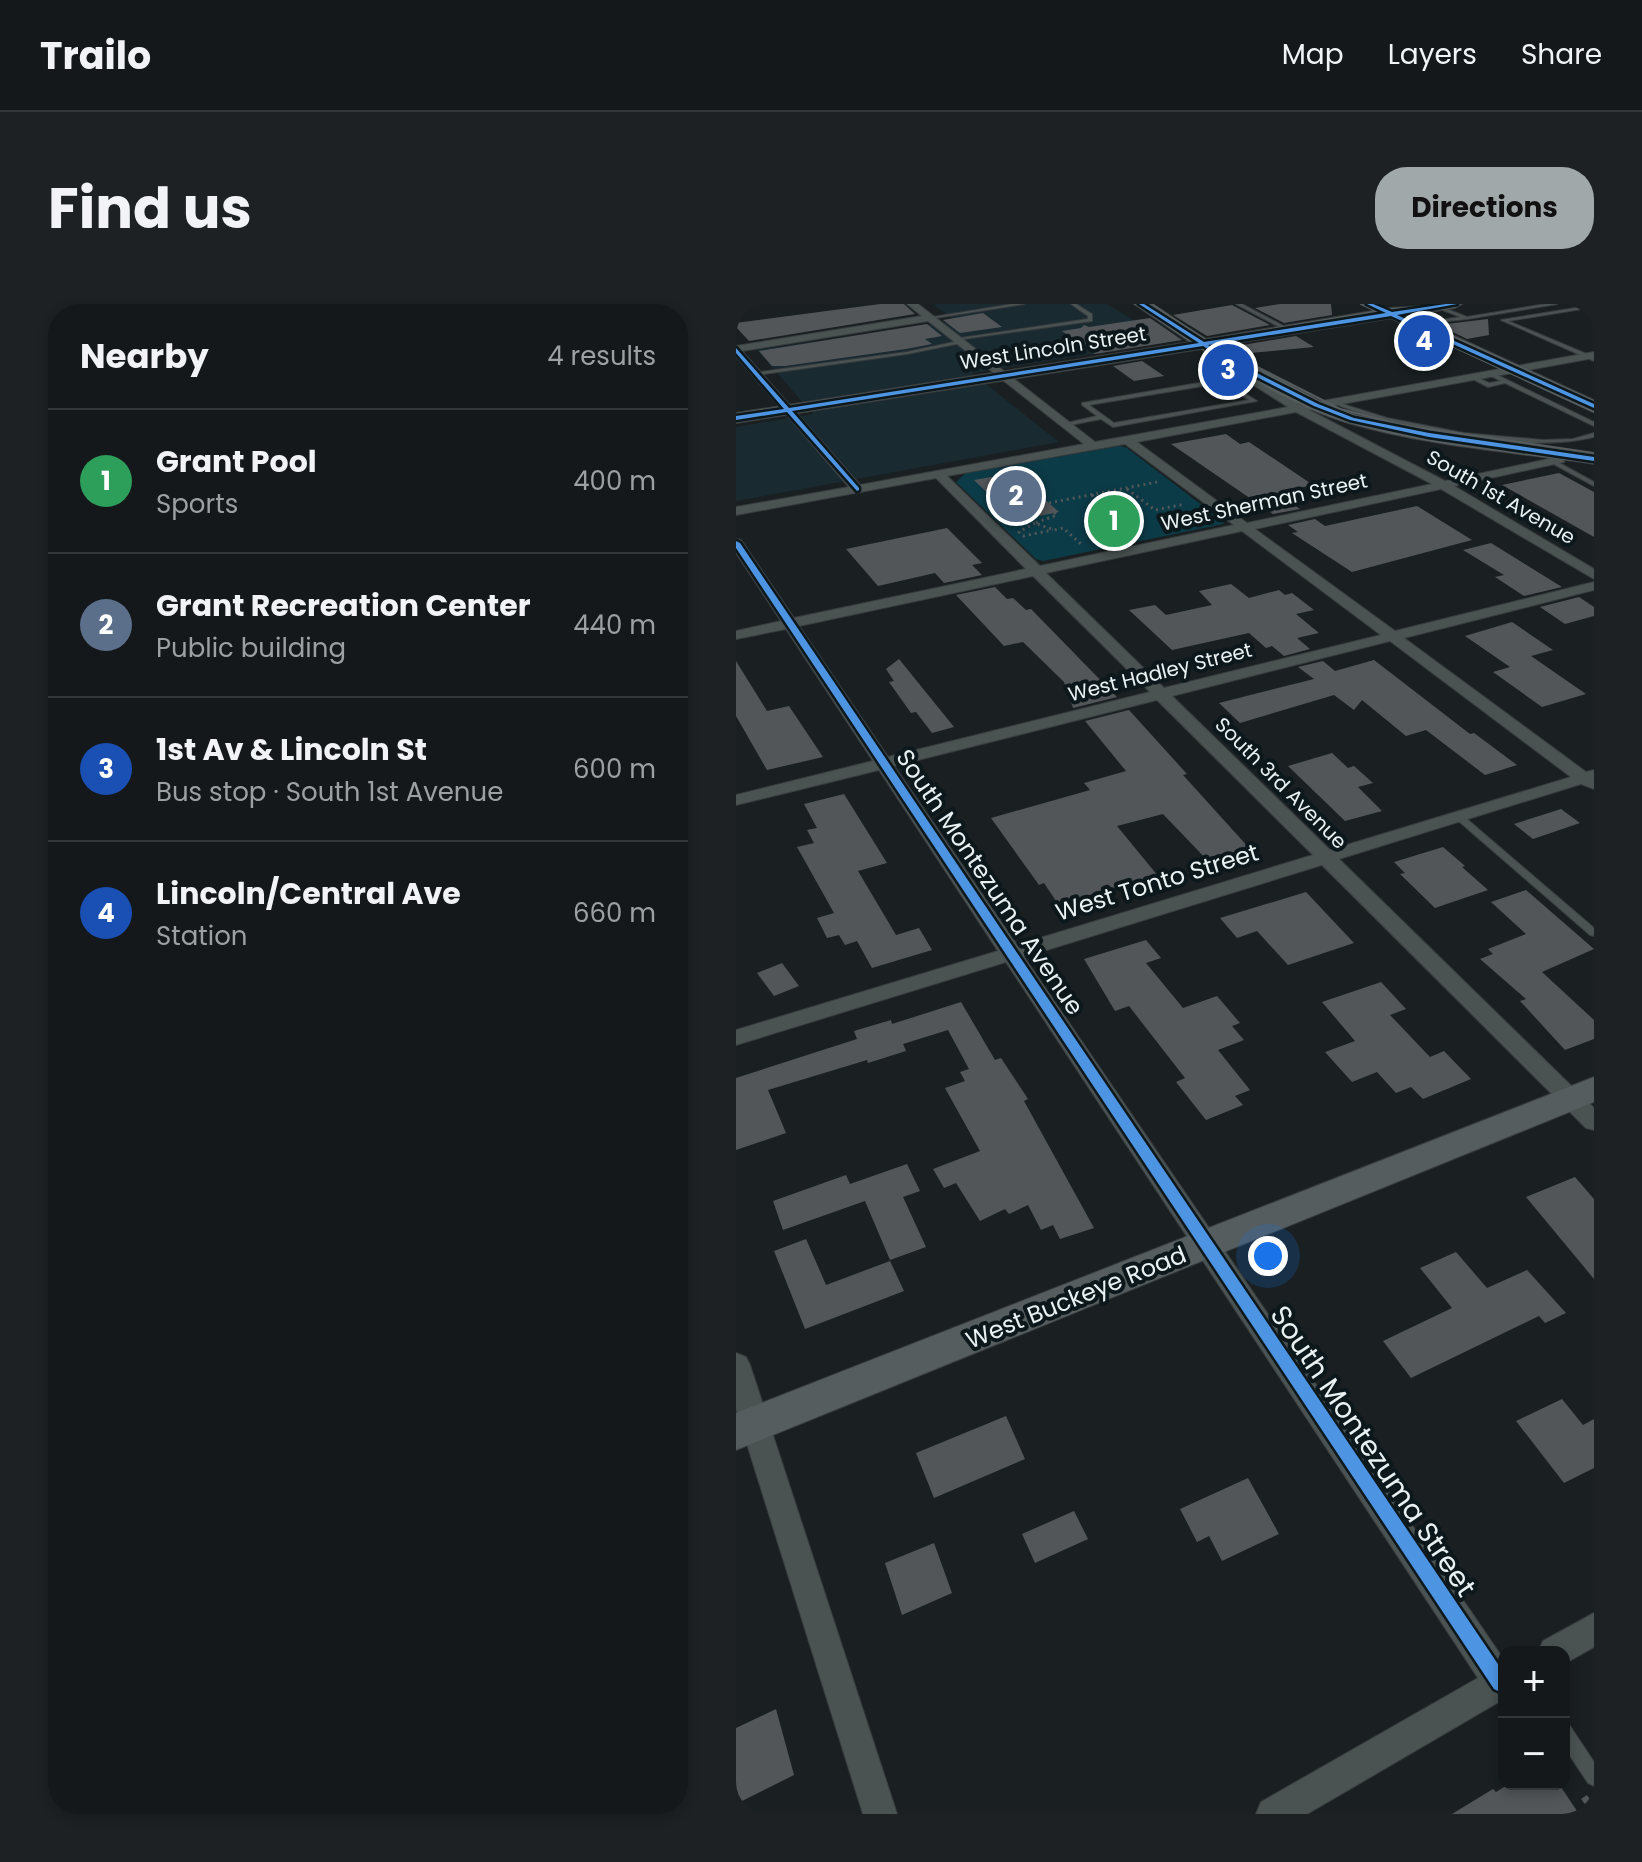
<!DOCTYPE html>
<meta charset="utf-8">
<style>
:root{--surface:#14181a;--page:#1d2123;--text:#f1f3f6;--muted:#9da0a2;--line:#333739;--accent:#a1a8aa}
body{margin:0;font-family:Poppins,sans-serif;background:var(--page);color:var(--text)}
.controls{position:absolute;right:24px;bottom:24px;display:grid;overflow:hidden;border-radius:16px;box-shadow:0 4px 12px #0003}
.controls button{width:72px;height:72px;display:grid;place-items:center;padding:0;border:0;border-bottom:2px solid var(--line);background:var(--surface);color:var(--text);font:40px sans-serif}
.you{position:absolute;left:532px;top:952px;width:28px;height:28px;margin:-20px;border:6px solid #fff;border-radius:50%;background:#1a73e8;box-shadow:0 0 0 12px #1a73e833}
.badge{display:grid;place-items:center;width:52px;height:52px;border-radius:50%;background:var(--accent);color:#fff;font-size:26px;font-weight:700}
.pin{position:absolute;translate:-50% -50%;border:4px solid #fff;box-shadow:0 2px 8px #0006}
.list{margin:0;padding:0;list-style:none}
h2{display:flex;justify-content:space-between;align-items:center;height:104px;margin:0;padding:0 32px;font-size:34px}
h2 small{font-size:26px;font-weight:400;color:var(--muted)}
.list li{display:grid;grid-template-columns:52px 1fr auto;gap:24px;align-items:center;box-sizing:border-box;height:144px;padding:0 32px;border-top:2px solid var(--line)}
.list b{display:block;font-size:30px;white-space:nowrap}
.list p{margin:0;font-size:26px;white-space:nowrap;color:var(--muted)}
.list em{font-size:26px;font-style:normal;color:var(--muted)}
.map{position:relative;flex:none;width:858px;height:1510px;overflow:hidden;border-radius:32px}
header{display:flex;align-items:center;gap:48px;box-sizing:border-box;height:112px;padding:0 40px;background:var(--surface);border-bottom:2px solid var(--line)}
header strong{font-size:38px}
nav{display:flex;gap:44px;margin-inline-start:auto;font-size:28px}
.intro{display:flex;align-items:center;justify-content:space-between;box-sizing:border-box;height:192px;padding:0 48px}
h1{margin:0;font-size:56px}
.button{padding:20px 36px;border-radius:32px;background:var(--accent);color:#111;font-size:28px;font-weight:700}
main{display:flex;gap:48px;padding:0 48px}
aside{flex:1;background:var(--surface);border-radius:32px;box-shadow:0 4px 12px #0003}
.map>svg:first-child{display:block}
.built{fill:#192a31}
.green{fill:#0c3b48}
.building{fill:#525659}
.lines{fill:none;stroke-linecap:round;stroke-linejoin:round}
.service-casing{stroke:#383c3e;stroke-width:2}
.minor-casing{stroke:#383c3e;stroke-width:2}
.secondary-casing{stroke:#383c3e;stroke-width:2}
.path-far1{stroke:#525859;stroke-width:3;stroke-dasharray:2 4;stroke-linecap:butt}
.path{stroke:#525859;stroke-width:7;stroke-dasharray:6 8;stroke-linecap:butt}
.service{fill:#4a5252;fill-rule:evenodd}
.minor{fill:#4a5252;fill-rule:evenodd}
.secondary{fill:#555d5e;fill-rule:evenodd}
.tram{stroke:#565c5d;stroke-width:2}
.rail-casing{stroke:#565c5d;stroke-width:4}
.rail{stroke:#0d181c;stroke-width:3;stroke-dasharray:9;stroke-linecap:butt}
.cycleway-casing{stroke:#0d181c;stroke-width:5}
.cycleway{fill:#4d94e3;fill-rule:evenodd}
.labels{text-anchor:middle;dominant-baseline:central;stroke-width:8;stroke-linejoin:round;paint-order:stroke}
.far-street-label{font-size:20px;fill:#e9f1f3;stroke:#0d181c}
.street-label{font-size:24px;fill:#e9f1f3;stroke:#0d181c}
.near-street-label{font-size:28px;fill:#e9f1f3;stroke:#0d181c}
</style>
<header>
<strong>Trailo</strong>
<nav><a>Map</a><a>Layers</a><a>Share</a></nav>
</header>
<div class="intro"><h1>Find us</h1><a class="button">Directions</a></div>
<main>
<aside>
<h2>Nearby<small>4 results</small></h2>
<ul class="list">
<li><span class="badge" style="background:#2e9e5b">1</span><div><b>Grant Pool</b><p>Sports</p></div><em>400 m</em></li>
<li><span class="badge" style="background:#5c6f8a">2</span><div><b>Grant Recreation Center</b><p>Public building</p></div><em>440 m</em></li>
<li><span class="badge" style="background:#1a4fb4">3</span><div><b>1st Av &amp; Lincoln St</b><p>Bus stop · South 1st Avenue</p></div><em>600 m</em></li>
<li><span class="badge" style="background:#1a4fb4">4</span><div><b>Lincoln/Central Ave</b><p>Station</p></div><em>660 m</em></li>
</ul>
</aside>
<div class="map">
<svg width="858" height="1510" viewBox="0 0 858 1510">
<rect width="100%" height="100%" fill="#1a2022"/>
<path class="built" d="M197 0H371L433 38 236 69 323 138 0 197V123L77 110 21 46 219 17Z"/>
<path class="green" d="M384 142 391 144 488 218 487 220 307 257 300 255 220 178 230 169Z"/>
<g class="building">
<path d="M144 0H168L179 10 13 37 0 23V19Z"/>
<path d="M544 0H595L596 11 548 19 519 4Z"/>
<path d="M496 1 534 21 471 32 437 11Z"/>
<path d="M247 9 266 23 224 29 207 16Z"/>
<path d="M414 14 446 36 359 50 326 27 345 24 348 21 353 23Z"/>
<path d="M752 15 753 31 731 35 702 21Z"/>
<path d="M191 20 206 32 189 35 196 40 170 45 49 62H36L23 47Z"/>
<path d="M560 32 578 43 515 49 501 42Z"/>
<path d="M406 57 428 72 398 77 377 62Z"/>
<path d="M490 130 504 140 513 138 577 181 541 189 564 205 537 210 435 140Z"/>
<path d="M823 169 858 188V233L766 181Z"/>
<path d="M273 170 289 185 296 184 323 208 293 214 282 204 270 207 238 176Z"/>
<path d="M681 202 736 236 616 268 556 229 562 228 552 221 579 215 589 222Z"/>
<path d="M211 224 246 259 236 261 246 271 208 279 199 269 142 282 110 245Z"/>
<path d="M755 239 776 252 826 283 788 292 759 273 768 271 727 246Z"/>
<path d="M495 280 513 294 543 286 549 291 556 289 578 306 560 310 583 329 561 334 574 345 548 352 536 342 530 344 513 329 436 346 393 306 419 301 430 311 476 301 463 287Z"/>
<path d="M259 283 271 295 277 294 290 306 295 305 381 393 337 404 328 378 287 338 268 342 220 291Z"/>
<path d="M843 293 858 303V312L829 320 804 303Z"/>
<path d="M776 318 817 346 795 352 850 390 806 403 757 368 774 363 729 332Z"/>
<path d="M163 355 218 423 196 429 180 408 175 409 153 378 158 377 150 365Z"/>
<path d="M638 356 734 430 738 429 781 461 749 471 690 426 670 432 626 396 618 406 598 391 504 419 483 399 578 375 562 363 587 357 599 367Z"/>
<path d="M0 357 31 407 53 402 87 453 31 466 0 412Z"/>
<path d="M393 406 451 470 447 471 514 545 473 558 427 510 381 522 422 572 350 592 352 596 324 603 308 579 303 581 255 514 354 486 348 479 390 467 349 417Z"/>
<path d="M596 449 612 464 618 462 637 479 622 483 646 507 609 517 552 462Z"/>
<path d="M108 490 151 559 122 567 160 631 183 624 196 646 136 664 121 637 109 641 103 631 91 634 81 614 98 609 61 543 78 539 71 526 81 524 68 500Z"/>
<path d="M825 505 844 519 797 535 778 520Z"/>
<path d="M707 543 729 562 726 563 752 586 699 604 664 570 669 569 658 558Z"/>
<path d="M790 586 858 645 806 668 858 716V735L829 746 784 697 790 695 744 655 757 650 752 645 790 630 755 598Z"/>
<path d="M570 588 618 639 552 661 521 627 501 634 484 614Z"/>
<path d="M410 636 425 654 410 659 447 704 481 692 504 719 496 722 508 736 482 746 514 786 499 792 507 801 470 816 440 778 449 774 393 702 379 707 348 655Z"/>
<path d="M46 659 63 682 38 692 21 669Z"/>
<path d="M645 678 670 705 654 711 694 753 708 747 735 775 687 795 675 783 660 789 641 768 616 778 589 748 619 737 586 698Z"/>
<path d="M225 698 259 756 265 754 292 795 288 797 358 924 324 935 317 921 305 926 292 901 273 910 269 905 244 917 220 879 208 884 197 865 244 847 209 784 229 777 224 768 233 765 212 726 167 740 170 747 132 759 131 756 32 786 50 829 0 846V774L121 735 118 727 155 716 156 720Z"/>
<path d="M171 860 184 887 167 893 190 943 154 956 129 897 47 926 37 897 110 871 114 880Z"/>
<path d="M839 873 858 895V975L790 893Z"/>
<path d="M70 935 90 981 154 957 168 987 69 1025 38 947Z"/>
<path d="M720 948 751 984 791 966 830 1009 809 1019 803 1012 675 1074 647 1037 716 1004 684 964Z"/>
<path d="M826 1095 847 1121 858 1115V1164L828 1179 780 1117Z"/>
<path d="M270 1112 289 1155 198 1194 180 1149Z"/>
<path d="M512 1174 543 1230 486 1257 473 1232 461 1238 444 1205Z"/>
<path d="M338 1207 352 1235 299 1259 286 1230Z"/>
<path d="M198 1239 216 1289 166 1311 149 1259Z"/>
<path d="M40 1405 58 1471 0 1500V1424Z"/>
<path d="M773 1480H823L843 1510H716L757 1485 760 1488Z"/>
</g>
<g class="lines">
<g class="service-casing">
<g id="service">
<path d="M277 0H288L193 15 191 14Z"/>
<path d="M335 0H340L356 10V17L220 36 218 35 352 15V12Z"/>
<path d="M500 0H506L555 26 551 27Z"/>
<path d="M810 0H821L731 15 684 20 682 19 725 13 701 4 703 2 731 13Z"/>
<path d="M858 1V3L772 17 858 53V57L765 16Z"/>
<path d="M223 37 225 39 171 50 20 71 17 69 171 48Z"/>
<path d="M755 68 858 118V122L769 79 752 83 733 73 738 72 753 79 765 77 753 71Z"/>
<path d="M486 75 521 97 377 123 365 115 329 122 326 120 361 112 346 101V99ZM485 79 513 96 378 119 353 101Z"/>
<path d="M597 97 651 114 728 129 807 136 837 135 858 129V133C790 150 662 126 597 99Z"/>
<path d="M816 155 858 178V182L814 158V156Z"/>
<path d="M722 509 725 510 858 624V632L854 631 719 514V510Z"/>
<path d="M828 1420 834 1422 858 1458V1482L852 1479 828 1443Z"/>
</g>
</g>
<g class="minor-casing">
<g id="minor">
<path d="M171 0H182L359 138 552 103 511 77 494 60 499 57 564 101 858 48V54L573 106 709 177 808 156 819 153 822 147H830L828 158 718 182 858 265V275L705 185 519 225 659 327 858 278V286L668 334 850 468 858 466V485L845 480 603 555 858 804V826L850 824 586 561 288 653 768 1356V1395L571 1510H520L525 1498 742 1374 270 658 0 741V726L262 647 143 466 0 501V491L137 457 50 325 0 335V327L45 317 0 249V235L5 236 58 314 290 265 200 174 0 211V203L113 183 0 52V42L186 12ZM192 17 348 140 124 181 6 47ZM560 108 696 180 511 219 401 138ZM389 140 498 221 304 262 211 172ZM506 227 645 331 428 384 310 269ZM297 272 414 388 152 453 63 322ZM654 337 835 473 594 546 436 392ZM421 396 577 551 281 641 158 462Z"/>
<path d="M841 0 858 2V8L843 2Z"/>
<path d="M0 1049 10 1053 14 1061 161 1510H127L0 1105Z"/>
<path d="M858 1309V1343L828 1360V1348H802L807 1337Z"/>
</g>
</g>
<g class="secondary-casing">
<g id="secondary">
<path d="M398 0H414L470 35 654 4 726 0 719 4 673 11 858 96V107L656 14 481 42 586 98 620 111 693 126 858 150V160C777 148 691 142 612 119 560 103 510 73 465 45L0 119V109L454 38Z"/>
<path d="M858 773V798L0 1146V1109Z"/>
</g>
</g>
<g class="path-far1">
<path d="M391 185 419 206 449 200"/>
<path d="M356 191 366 199"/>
<path d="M310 200 321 211 299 219 318 226 327 224 345 240"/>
<path d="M266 208 421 178"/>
<path d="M299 219 283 228 287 232 317 226"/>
<path d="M392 223 403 220"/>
</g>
<path class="path" d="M848 1493 858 1507"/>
<use href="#service" class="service"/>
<use href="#minor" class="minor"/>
<use href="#secondary" class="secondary"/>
<g class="tram">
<path d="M416 0 474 39 604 105 666 121 858 149"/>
<path d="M625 0 858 108"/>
</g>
<g class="rail-casing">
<path id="rail" d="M0 1 5 0"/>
</g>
<use href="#rail" class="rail"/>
<g class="cycleway-casing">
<g id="cycleway">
<path d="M403 0H408L468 38 650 9 631 0H637L656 8 710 0H721L661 11 858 100V104L655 12 472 41 501 59 582 100 618 114 693 129 858 153V157L693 133 614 116 578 102 497 61 467 42 56 107 123 184V186L121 187 51 108 0 116V112L48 105 0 49V44L53 104 463 39Z"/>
<path d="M0 237 4 239 768 1369V1386L764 1388 758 1385 0 244Z"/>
</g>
</g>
<use href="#cycleway" class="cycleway"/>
</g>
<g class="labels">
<g class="far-street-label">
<text transform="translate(317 44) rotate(-9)">West Lincoln Street</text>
<text transform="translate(765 193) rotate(30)">South 1st Avenue</text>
<text transform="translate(528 198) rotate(-12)">West Sherman Street</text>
<text transform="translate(424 368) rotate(-14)">West Hadley Street</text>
<text transform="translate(545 479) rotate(45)">South 3rd Avenue</text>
</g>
<g class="street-label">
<text transform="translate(254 578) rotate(56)">South Montezuma Avenue</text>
<text transform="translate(421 578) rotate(-17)">West Tonto Street</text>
<text transform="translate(340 993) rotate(-22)">West Buckeye Road</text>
</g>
<g class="near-street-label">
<text transform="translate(637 1147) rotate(56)">South Montezuma Street</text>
</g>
</g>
</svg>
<div class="controls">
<button>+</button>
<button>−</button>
</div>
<div class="you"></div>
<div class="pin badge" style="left:378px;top:217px;background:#2e9e5b">1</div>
<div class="pin badge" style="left:280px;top:192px;background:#5c6f8a">2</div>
<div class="pin badge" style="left:492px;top:66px;background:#1a4fb4">3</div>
<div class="pin badge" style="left:688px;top:37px;background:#1a4fb4">4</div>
</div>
</main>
